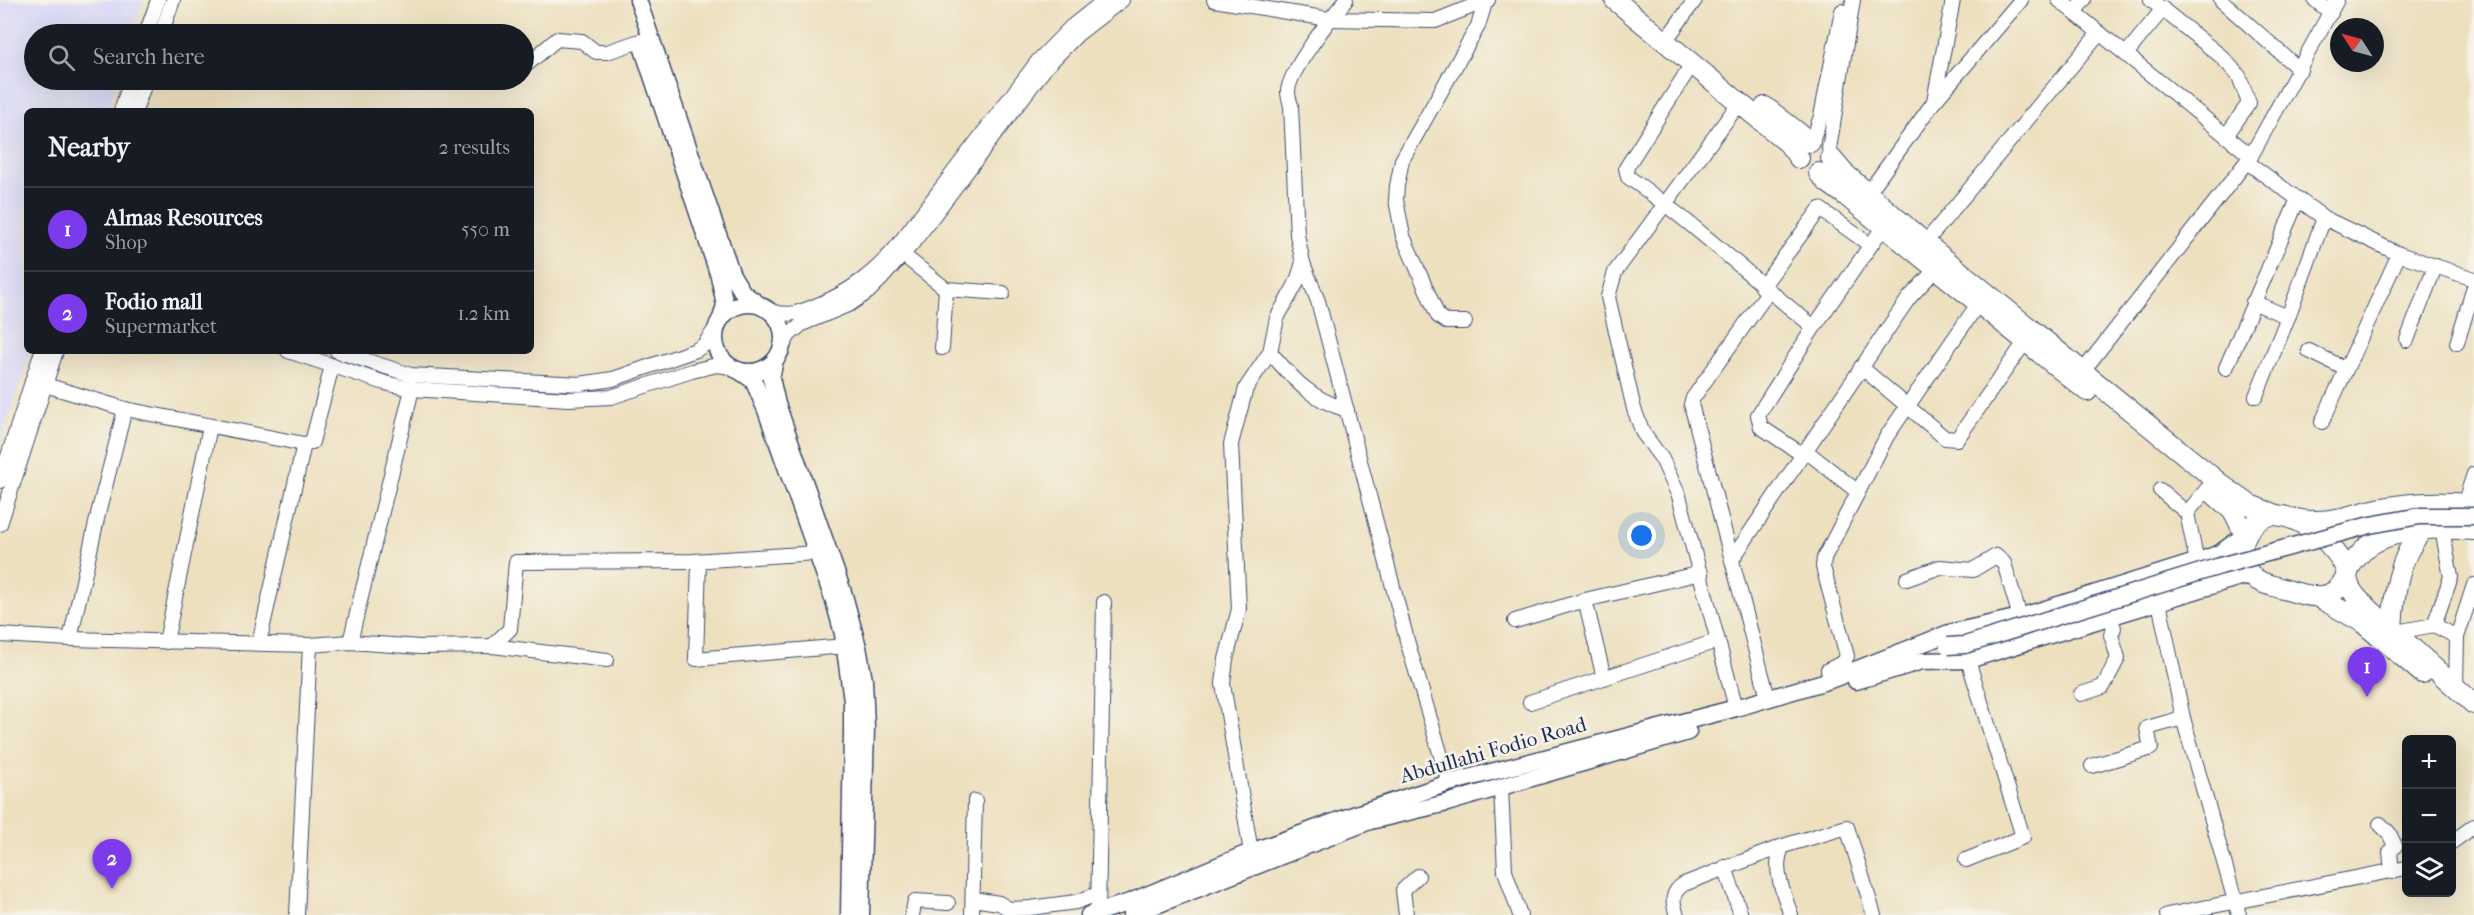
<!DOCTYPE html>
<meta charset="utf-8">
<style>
:root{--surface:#171b24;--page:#242831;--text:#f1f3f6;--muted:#9ea1a6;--line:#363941;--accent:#7c3aed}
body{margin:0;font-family:"IM FELL French Canon",serif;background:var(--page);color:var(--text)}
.controls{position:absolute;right:18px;bottom:18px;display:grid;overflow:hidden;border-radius:9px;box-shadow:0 6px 24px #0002}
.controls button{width:54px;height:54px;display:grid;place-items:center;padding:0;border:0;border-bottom:2px solid var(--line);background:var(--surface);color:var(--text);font:30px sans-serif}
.compass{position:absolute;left:2330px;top:18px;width:54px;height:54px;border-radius:50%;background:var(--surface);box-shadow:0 6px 24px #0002;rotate:306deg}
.you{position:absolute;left:1642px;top:536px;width:21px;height:21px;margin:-15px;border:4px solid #fff;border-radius:50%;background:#1a73e8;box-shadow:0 0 0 9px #1a73e833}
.badge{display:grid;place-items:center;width:39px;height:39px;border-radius:50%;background:var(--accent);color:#fff;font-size:20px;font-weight:700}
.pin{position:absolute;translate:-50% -50px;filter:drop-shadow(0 2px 3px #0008)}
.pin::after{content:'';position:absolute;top:32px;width:21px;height:18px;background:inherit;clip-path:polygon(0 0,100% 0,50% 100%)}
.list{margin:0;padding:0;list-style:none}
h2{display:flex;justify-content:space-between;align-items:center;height:78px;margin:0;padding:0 24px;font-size:26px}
h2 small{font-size:20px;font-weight:400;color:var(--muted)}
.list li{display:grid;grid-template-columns:39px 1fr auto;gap:18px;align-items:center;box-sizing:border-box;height:84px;padding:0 24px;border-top:2px solid var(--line)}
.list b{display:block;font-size:22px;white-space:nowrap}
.list p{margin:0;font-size:20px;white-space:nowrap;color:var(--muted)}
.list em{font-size:20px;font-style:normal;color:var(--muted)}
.icon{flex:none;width:33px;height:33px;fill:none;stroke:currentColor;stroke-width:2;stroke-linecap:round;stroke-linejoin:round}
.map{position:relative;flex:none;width:2474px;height:915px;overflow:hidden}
.search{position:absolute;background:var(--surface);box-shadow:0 6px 24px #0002;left:24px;top:24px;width:510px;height:66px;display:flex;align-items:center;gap:15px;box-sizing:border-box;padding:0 21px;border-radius:33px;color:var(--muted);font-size:22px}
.panel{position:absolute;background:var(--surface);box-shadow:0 6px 24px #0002;left:24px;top:108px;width:510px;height:246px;border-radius:9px}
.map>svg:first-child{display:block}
.built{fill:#d7d7f8}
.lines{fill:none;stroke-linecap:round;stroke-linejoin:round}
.minor-casing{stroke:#3a4a6d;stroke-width:16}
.major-casing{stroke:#3a4a6d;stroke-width:19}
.highway-casing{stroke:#3a4a6d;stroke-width:22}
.minor{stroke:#fff;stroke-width:14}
.major{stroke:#fff;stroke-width:16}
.highway{stroke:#fff;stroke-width:20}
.major-bridge-casing{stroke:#3a4a6d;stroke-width:19;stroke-linecap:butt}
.major-bridge{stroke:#fff;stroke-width:16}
.labels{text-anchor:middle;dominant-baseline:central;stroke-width:5;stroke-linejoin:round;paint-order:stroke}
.street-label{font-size:21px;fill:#1b2f5e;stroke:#f7f3e8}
</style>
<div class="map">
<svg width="2474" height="915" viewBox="0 0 2474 915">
<rect width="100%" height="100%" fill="#f7f3e8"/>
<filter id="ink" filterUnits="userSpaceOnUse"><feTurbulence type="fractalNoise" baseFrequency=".0167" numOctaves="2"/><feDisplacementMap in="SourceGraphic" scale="12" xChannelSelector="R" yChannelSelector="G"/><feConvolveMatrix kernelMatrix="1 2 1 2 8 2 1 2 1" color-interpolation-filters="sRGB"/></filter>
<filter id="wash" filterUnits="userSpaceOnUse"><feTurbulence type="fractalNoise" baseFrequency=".008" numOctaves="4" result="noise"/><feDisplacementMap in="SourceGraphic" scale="24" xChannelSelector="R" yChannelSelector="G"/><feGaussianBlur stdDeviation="1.35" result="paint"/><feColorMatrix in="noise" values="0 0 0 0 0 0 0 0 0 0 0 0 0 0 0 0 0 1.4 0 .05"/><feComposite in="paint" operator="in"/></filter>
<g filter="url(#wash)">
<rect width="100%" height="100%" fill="#ede0bf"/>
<path class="built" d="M0 0H144L133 34H34V80H117L108 111H27V351H31L0 444Z"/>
</g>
<g filter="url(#ink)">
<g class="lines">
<g class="minor-casing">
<g id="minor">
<path d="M1214 0 1329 19 1435 21 1488 0"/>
<path d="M1346 0C1332 16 1288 72 1288 92 1288 96 1290 102 1291 106L1297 235 1303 263 1318 301 1408 644 1449 783"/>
<path d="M2059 0 2251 156"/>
<path d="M2151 0 2222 57 2239 76 2249 103 2226 136"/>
<path d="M2221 0 2300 70"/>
<path d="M2315 0 2331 13"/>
<path d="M2074 12 2084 0"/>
<path d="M1671 33 1695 0"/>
<path d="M146 34 158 0"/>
<path d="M161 34 173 0"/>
<path d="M2126 54 2163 9"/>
<path d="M1692 64 1626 168 1628 177C1693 222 1751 278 1814 327"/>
<path d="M524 67 557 39 582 41 596 52H607L640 41"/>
<path d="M1934 101 1953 0"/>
<path d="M121 111 131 80"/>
<path d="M135 111 146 80"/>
<path d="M1812 142 1821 116 1842 11"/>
<path d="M1829 149 1853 0"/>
<path d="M2247 162 2324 218 2399 254 2474 279"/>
<path d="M1868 193 1933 103 2021 0"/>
<path d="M1925 243 2099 33"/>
<path d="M903 255 946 289 942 348"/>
<path d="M1762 287 1820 209 1870 245"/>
<path d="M946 289 1003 293"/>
<path d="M1768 292 1693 398 1691 404 1768 698"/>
<path d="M2253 302 2288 317"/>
<path d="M771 311C790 318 802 311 820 304 851 291 873 274 895 249L1038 61 1071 27 1105 0"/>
<path d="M1465 322H1446L1438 316 1403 236 1396 200 1397 186 1402 160 1478 26 1485 3"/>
<path d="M2407 340 2435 267"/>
<path d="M2457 343 2474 287"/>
<path d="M782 347 789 335 802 324 850 304 868 292 883 277 912 244 1046 67 1078 34 1122 0"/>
<path d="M288 351 385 383 412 389 568 399 611 397 692 371 717 365 731 367"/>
<path d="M337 351 411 375 580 384 613 379 696 350 704 345 718 325"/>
<path d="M2309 351 2346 369"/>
<path d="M1270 352C1295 381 1309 398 1347 410"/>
<path d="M1861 367 1945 438 1957 439 2025 342"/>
<path d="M2226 368 2298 199"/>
<path d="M2083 371 2251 156 2337 0"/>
<path d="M32 381 125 409 304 444 312 442 332 366"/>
<path d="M2256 396 2288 317 2324 218"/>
<path d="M2322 422 2399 254"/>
<path d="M1806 451 1858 492"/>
<path d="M1803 455 1761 427 1758 415 1814 327 1884 226"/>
<path d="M0 481 42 351"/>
<path d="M2160 490 2187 513 2197 562"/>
<path d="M2464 504 2474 474"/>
<path d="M2187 513 2207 489"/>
<path d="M0 524 56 351"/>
<path d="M2442 529 2451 577 2434 625 2457 637 2474 585"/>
<path d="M1733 558 1891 324 1909 298 1936 269"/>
<path d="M699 561 696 659 845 646"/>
<path d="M1907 579 1940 567 1973 570 1996 556 2004 563 2020 617"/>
<path d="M1585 600 1604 678"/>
<path d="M2159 602 2183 718 2239 915"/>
<path d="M1515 621 1585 600 1701 573"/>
<path d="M2396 632 2434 625"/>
<path d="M0 635 70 639 310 645 350 642 420 647 492 646 510 629 516 562 693 561 816 553"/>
<path d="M70 639 99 510 125 409"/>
<path d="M166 642 210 426"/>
<path d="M350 642 412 389"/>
<path d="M259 643 304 444"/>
<path d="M492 646 607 660"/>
<path d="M1830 680 1828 670 1844 662 1847 656 1823 567 1824 558 1887 436 1978 304"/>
<path d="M2456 687 2457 637"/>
<path d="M2081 694 2103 687 2118 658 2111 635 2114 628 2110 616"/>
<path d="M1530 702 1717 641"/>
<path d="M1736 708 1679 496 1662 459 1643 433 1634 409 1608 297 1615 272 1740 102"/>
<path d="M2092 766 2151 748 2147 728 2183 718"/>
<path d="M1501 788 1505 871 1520 915"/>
<path d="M2380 824 2389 833 2395 846 2390 852 2392 872"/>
<path d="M2452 842 2474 826"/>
<path d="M1783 846C1771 867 1784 894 1791 915"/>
<path d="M1251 852 1223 684 1226 659 1239 609 1231 444 1246 388 1270 352 1277 318 1296 284 1303 263"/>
<path d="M1966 860 2023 837 1968 660"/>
<path d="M1725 867 1741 915"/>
<path d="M973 899 999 903 1009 909 1030 908 1076 902 1098 894"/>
<path d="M1098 912 1104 602"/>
<path d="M297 915 310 645"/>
<path d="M912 915 915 901 948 903"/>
<path d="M972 915 975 801"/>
<path d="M1406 915 1403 890 1418 876"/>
<path d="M1677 915C1672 902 1671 892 1684 884L1783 846 1847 827 1874 915"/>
<path d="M2167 915 2406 868"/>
</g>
</g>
<g class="major-casing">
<g id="major">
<path d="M638 0 732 275 743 293 764 308"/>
<path d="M643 49 719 276 725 305 721 319"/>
<circle cx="749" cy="338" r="34"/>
<path d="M775 360 771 378 777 404 844 595 858 647 864 680 866 727 861 915"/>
<path d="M738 370 753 380 766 410 834 601 843 634 852 701V731L849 915"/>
<path d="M1856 681 1922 661 1968 660 2240 577 2254 578"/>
<path d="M1089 915 1130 902 1251 852 1356 814 1449 783 1736 708 1830 680 1949 633 2020 617 2202 560 2220 553 2245 535"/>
<path d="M1131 915 1370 821 1447 803 1688 732"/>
</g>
</g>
<g class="highway-casing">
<g id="highway">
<path d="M1615 0 1788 143 1799 158"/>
<path d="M1765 107 1810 142"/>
<path d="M1831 158 1843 172 1925 243 2223 486 2250 505 2276 515"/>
<path d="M1819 173 1827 182 1845 195 2087 391"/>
<path d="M2212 492 2234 512 2245 535"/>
<path d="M2270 515C2299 513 2339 546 2347 573 2335 607 2307 596 2280 588 2270 585 2258 583 2251 575 2232 554 2245 522 2270 515Z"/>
<path d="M2296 519C2328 526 2352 514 2382 508 2412 503 2444 501 2474 505"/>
<path d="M2474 530C2442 527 2398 527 2370 545 2364 549 2359 555 2354 561 2342 576 2348 588 2360 601L2474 704"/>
<path d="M2318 597 2362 622 2422 673"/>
<path d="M2392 629C2394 593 2398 559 2422 530"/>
</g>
</g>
<use href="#minor" class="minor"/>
<use href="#major" class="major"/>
<use href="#highway" class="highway"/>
<g class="major-bridge-casing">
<path id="major-bridge" d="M1948 646 1965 645 2220 566 2370 525 2420 516H2474"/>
</g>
<use href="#major-bridge" class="major-bridge"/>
</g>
</g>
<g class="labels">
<g class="street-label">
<text transform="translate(1493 750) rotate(-16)">Abdullahi Fodio Road</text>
</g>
</g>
</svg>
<div class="controls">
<button>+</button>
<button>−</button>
<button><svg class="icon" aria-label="layers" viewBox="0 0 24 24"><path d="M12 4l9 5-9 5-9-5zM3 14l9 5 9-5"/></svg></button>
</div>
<svg class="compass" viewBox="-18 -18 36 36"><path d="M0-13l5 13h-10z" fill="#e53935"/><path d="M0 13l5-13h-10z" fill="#9ea1a6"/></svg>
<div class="you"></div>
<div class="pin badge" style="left:2367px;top:697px">1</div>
<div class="pin badge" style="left:112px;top:889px">2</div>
<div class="search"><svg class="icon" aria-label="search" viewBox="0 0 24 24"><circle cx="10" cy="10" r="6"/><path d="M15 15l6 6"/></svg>Search here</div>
<section class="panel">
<h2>Nearby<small>2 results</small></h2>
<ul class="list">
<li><span class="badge">1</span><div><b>Almas Resources</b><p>Shop</p></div><em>550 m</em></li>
<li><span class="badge">2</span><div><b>Fodio mall</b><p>Supermarket</p></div><em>1.2 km</em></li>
</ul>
</section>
</div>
